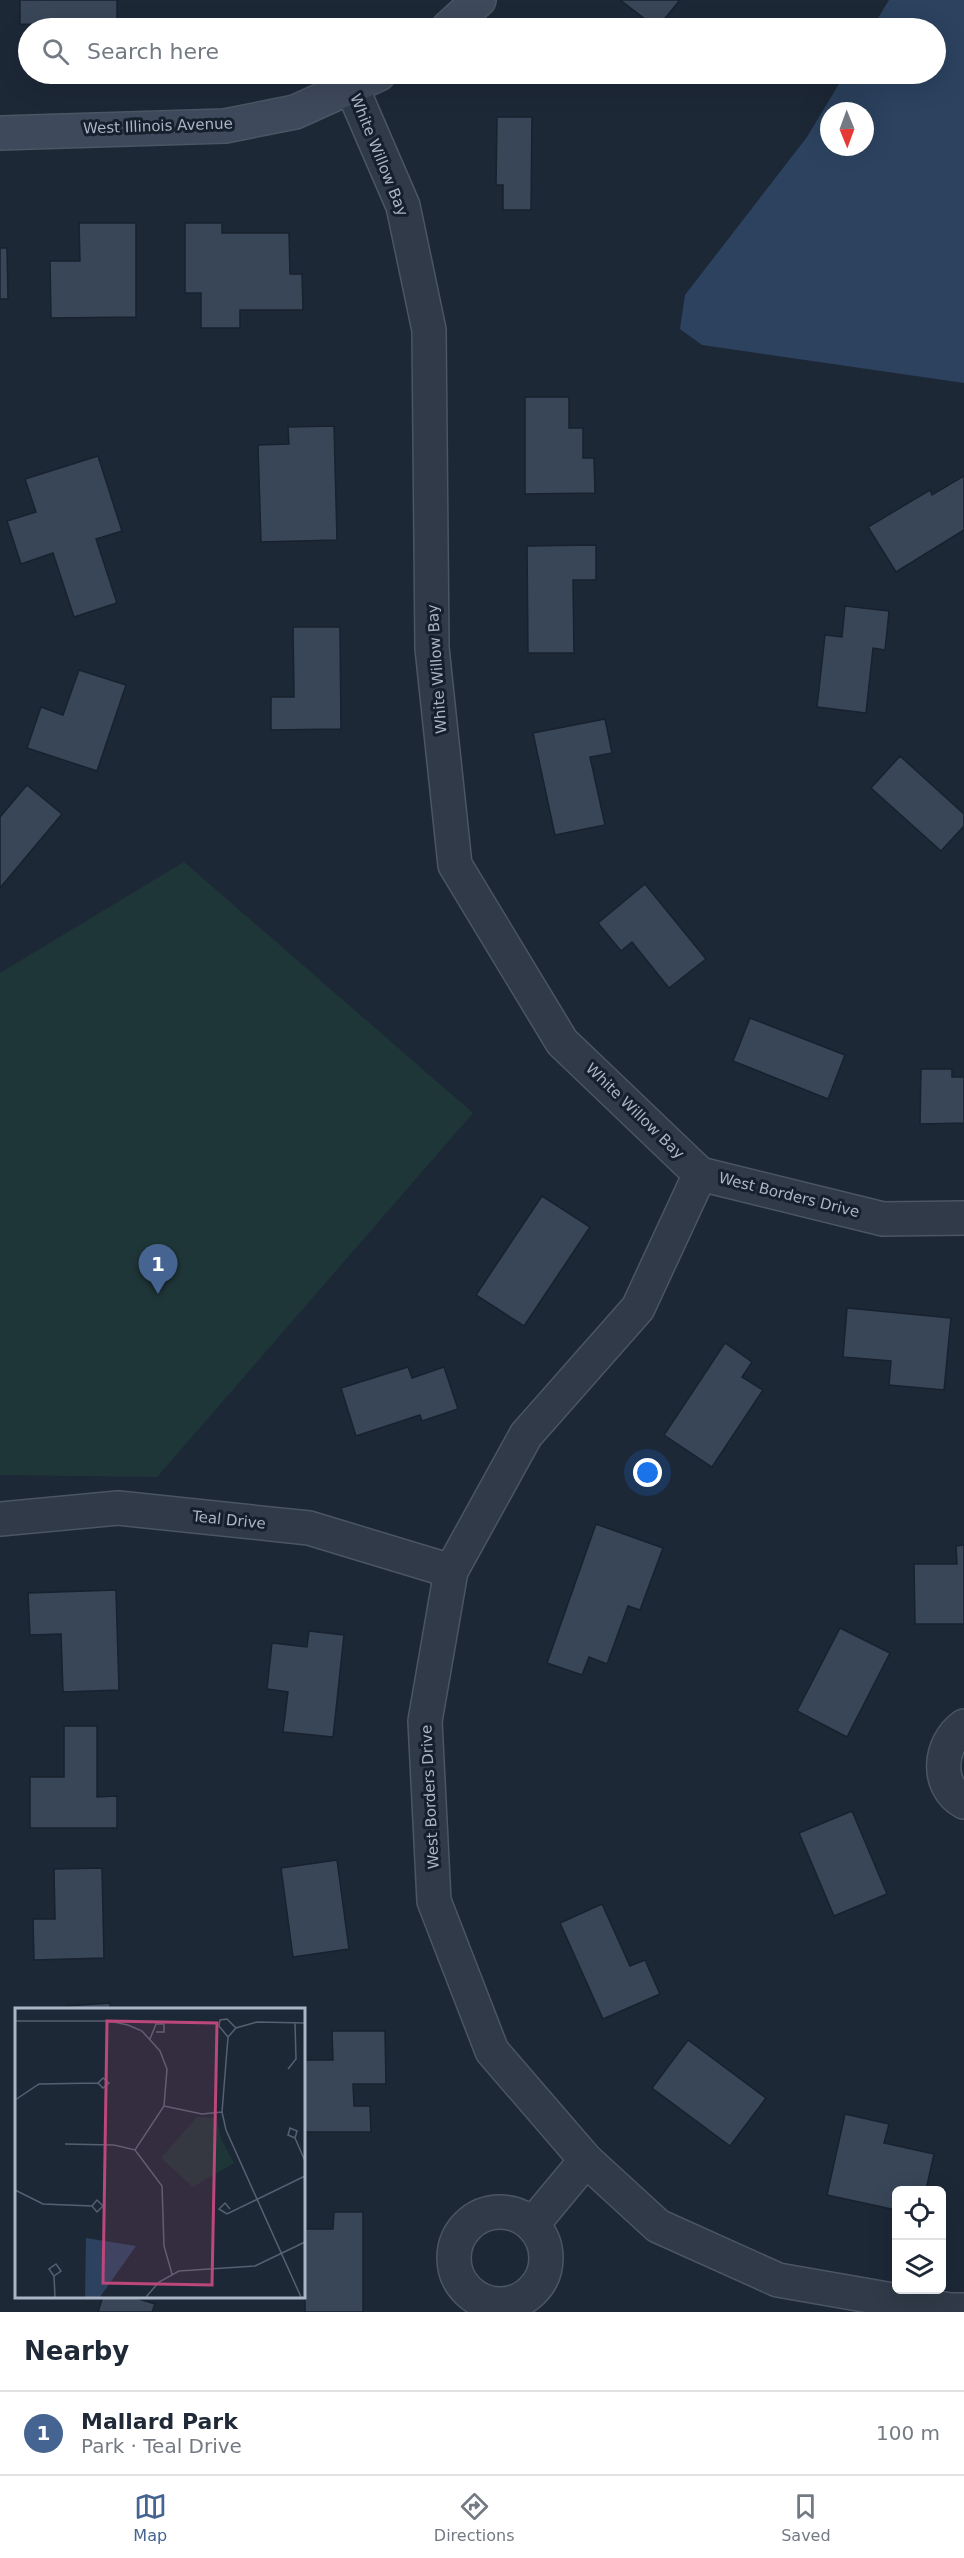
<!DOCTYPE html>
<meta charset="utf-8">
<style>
:root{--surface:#fff;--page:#f6f6f7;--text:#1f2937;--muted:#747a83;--line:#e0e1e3;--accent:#466491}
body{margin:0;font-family:"DejaVu Sans",sans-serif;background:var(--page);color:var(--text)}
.controls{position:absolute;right:18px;bottom:18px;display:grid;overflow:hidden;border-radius:9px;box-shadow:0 6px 24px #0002}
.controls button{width:54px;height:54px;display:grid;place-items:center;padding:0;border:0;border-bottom:2px solid var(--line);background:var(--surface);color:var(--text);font:30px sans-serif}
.compass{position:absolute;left:820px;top:102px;width:54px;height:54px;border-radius:50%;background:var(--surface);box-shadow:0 6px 24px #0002;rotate:179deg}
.you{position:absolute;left:648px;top:1473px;width:21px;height:21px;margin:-15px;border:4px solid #fff;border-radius:50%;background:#1a73e8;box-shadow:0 0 0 9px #1a73e833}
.badge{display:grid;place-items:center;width:39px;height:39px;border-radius:50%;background:var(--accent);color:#fff;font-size:20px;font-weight:700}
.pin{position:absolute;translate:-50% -50px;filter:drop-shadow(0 2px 3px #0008)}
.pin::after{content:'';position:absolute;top:32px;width:21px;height:18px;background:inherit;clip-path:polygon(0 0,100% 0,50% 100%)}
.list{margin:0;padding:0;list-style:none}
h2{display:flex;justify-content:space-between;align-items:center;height:78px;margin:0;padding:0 24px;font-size:26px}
h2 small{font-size:20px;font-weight:400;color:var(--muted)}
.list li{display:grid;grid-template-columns:39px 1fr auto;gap:18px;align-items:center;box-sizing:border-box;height:84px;padding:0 24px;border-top:2px solid var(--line)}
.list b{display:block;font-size:22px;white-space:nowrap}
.list p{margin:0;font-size:20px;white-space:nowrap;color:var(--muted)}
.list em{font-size:20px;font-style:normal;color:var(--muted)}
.icon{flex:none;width:33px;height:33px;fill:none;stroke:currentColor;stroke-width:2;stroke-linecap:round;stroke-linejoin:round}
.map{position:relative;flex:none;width:964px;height:2312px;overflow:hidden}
.search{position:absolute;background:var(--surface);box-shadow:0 6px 24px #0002;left:18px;right:18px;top:18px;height:66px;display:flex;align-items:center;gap:15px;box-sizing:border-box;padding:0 21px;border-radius:33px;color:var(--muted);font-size:22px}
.sheet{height:162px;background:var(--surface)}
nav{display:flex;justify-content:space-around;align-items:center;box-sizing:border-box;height:84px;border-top:2px solid var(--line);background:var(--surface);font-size:16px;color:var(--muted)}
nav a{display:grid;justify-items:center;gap:3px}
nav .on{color:var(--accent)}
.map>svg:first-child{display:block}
.green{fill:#1f3638}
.water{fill:#2c425f;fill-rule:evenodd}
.building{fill:#384658;stroke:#18212e;stroke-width:1.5}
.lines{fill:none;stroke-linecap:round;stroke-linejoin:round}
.minor-casing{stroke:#4b5563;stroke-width:36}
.secondary-casing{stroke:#4b5563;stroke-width:36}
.minor{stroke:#303a48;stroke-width:33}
.secondary{stroke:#3e495b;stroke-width:33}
.labels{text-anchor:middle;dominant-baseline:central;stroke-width:6;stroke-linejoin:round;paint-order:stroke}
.street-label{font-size:15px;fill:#aab5c5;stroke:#161f2c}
.inset-road{fill:none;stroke:#556070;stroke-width:1.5}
.view{fill:#bb477b;fill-opacity:0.15;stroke:#bb477b;stroke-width:3}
.inset-edge{fill:none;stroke:#aab5c5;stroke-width:3}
</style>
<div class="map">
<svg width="964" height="2312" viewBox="0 0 964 2312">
<rect width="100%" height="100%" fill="#1d2837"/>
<path class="green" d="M184 862 473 1113 157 1477 0 1475V973Z"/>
<path class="water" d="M889 0H964V383L702 345 680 329 685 295 807 137 845 74H936V28H872ZM829 111H865V147H829Z"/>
<g class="building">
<path d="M20 0H117V25L20 24Z"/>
<path d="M620 0H680L657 28Z"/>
<path d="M497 117H532L531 210H503V185H496Z"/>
<path d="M79 223H136V317L51 318 50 261H80Z"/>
<path d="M185 223H222V233H289L290 274H302L303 310H240V328H201V293H185Z"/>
<path d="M0 248H7L8 299H0Z"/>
<path d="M525 397H569V428H583V458H594L595 493 525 494Z"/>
<path d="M334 426 337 540 261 542 258 445 289 444 288 427Z"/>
<path d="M98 456 122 531 96 539 117 603 74 617 53 553 21 564 7 521 36 512 25 479Z"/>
<path d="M964 476V530L896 572 868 527 930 490 932 495Z"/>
<path d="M596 545V580H573L574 653H528L527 546Z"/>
<path d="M845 606 889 611 885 650 873 648 866 713 817 707 825 635 842 637Z"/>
<path d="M293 627H340L341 729 271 730V697H294Z"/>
<path d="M79 670 126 685 97 771 27 748 41 707 63 715Z"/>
<path d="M605 719 612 753 590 757 605 825 555 835 533 733Z"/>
<path d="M900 756 964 814V826L941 851 871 788Z"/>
<path d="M27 785 62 814 0 888V817Z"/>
<path d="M645 884 706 959 669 988 632 942 621 951 598 923Z"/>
<path d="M750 1018 845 1055 828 1099 733 1061Z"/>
<path d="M921 1069H952V1077H964V1123L920 1124Z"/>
<path d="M542 1196 590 1227 524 1326 476 1295Z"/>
<path d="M847 1308 951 1318 944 1390 889 1385 891 1361 843 1357Z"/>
<path d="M725 1343 752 1362 742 1377 763 1390 712 1467 664 1435Z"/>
<path d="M408 1367 412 1378 444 1367 458 1409 422 1421 420 1415 356 1436 341 1388Z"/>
<path d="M596 1524 663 1548 640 1610 628 1606 607 1664 589 1657 582 1675 547 1663Z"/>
<path d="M964 1545V1624H915L914 1564H957L956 1546Z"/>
<path d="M116 1590 119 1690 63 1692 61 1634 30 1635 28 1593Z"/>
<path d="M840 1628 890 1653 847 1737 797 1711Z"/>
<path d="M309 1631 344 1635 333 1737 283 1732 288 1692 267 1689 272 1643 307 1647Z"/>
<path d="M64 1726H97V1797L117 1796V1828H30V1777H64Z"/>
<path d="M852 1811 887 1894 834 1916 799 1833Z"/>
<path d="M337 1860 349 1949 293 1957 281 1868Z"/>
<path d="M102 1868 104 1958 34 1960 33 1919H55L54 1869Z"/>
<path d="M602 1904 630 1966 645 1960 660 1994 603 2019 560 1923Z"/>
<path d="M110 2003V2009H67V2006Z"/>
<path d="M332 2031H385L386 2084H353L354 2106H370L371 2132H303V2060H333Z"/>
<path d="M688 2040 766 2098 730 2146 652 2088Z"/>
<path d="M845 2114 889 2124 884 2143 934 2154 926 2190H896V2210L827 2195Z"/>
<path d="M334 2212H363V2312H305V2229H333Z"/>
<path d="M103 2296H130L155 2304 152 2312H98Z"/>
</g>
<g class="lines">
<g class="minor-casing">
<g id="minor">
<path d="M352 88 403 206 429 330 432 648 455 865 562 1042 700 1174"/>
<path d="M964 1218 883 1219 700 1174 638 1308 526 1435 451 1571 425 1721 434 1901 492 2051 586 2160 658 2226 778 2280 950 2310H964"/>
<path d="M0 1519 118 1508 309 1528 451 1571"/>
<path d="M964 1726C939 1744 935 1786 964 1802"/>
<circle cx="500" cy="2258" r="46"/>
<path d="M532 2225 586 2160"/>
</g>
</g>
<g class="secondary-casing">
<g id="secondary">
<path d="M448 28 479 0"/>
<path d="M0 133 225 126 295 112 379 74"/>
</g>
</g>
<use href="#minor" class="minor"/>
<use href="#secondary" class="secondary"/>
</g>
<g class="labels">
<g class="street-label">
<text transform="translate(158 126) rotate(-2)">West Illinois Avenue</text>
<text transform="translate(379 155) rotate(68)">White Willow Bay</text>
<text transform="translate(437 669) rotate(-94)">White Willow Bay</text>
<text transform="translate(635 1111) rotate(44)">White Willow Bay</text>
<text transform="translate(789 1195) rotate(14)">West Borders Drive</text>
<text transform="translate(229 1520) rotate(6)">Teal Drive</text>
<text transform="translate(430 1797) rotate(-93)">West Borders Drive</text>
</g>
</g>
<g transform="translate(15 2008)">
<rect width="290" height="290" fill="#1d2837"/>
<path d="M182 109 202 110 206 131 219 155 178 179 146 150Z" fill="#1f3638"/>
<path d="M71 230 121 238 85 289H70Z" fill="#2c425f"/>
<path class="inset-road" d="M0 13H94L113 17 127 23 145 43 152 61 149 98 120 142 99 137 50 136M213 29 207 104 211 122 286 289M213 29 221 20 242 14 290 15M213 29 204 18 205 12 212 11 221 20M135 31 141 16H149V24H141M273 61 281 51 280 15M0 92 24 76 83 75 88 80 94 75 88 70 83 75M149 98 187 106 207 104M280 130 273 127 275 120 282 123 280 130 290 153M120 142 147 178 149 238 157 266M0 182 28 196 77 198 82 204 88 198 82 192 77 198M215 201 210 195 204 201 212 206 290 168M39 268 46 263 41 256 34 261 39 268 40 289M131 289 144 274 164 263 240 258 290 234"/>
<path class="view" d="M92 13 202 15 197 277 88 275Z"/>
<rect width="290" height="290" class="inset-edge"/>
</g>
</svg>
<div class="controls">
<button><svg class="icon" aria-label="locate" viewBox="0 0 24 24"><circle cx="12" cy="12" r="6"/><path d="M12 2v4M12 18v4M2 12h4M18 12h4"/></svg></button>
<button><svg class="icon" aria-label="layers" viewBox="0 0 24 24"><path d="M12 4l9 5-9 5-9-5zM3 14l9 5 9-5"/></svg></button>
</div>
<svg class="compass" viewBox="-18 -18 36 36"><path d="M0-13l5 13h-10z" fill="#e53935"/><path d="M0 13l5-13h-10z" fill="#747a83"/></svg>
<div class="you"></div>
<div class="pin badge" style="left:158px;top:1294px">1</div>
<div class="search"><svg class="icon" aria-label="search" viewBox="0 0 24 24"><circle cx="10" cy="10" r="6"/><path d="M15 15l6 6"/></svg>Search here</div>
</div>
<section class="sheet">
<h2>Nearby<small></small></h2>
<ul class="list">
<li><span class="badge">1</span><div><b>Mallard Park</b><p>Park · Teal Drive</p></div><em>100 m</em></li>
</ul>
</section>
<nav>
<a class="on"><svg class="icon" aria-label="map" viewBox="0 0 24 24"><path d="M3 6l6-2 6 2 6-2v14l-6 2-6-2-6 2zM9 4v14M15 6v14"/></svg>Map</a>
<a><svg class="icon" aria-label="directions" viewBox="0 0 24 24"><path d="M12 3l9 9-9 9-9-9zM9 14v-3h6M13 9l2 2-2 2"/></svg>Directions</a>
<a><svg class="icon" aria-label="saved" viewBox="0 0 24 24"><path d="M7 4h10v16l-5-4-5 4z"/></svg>Saved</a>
</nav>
